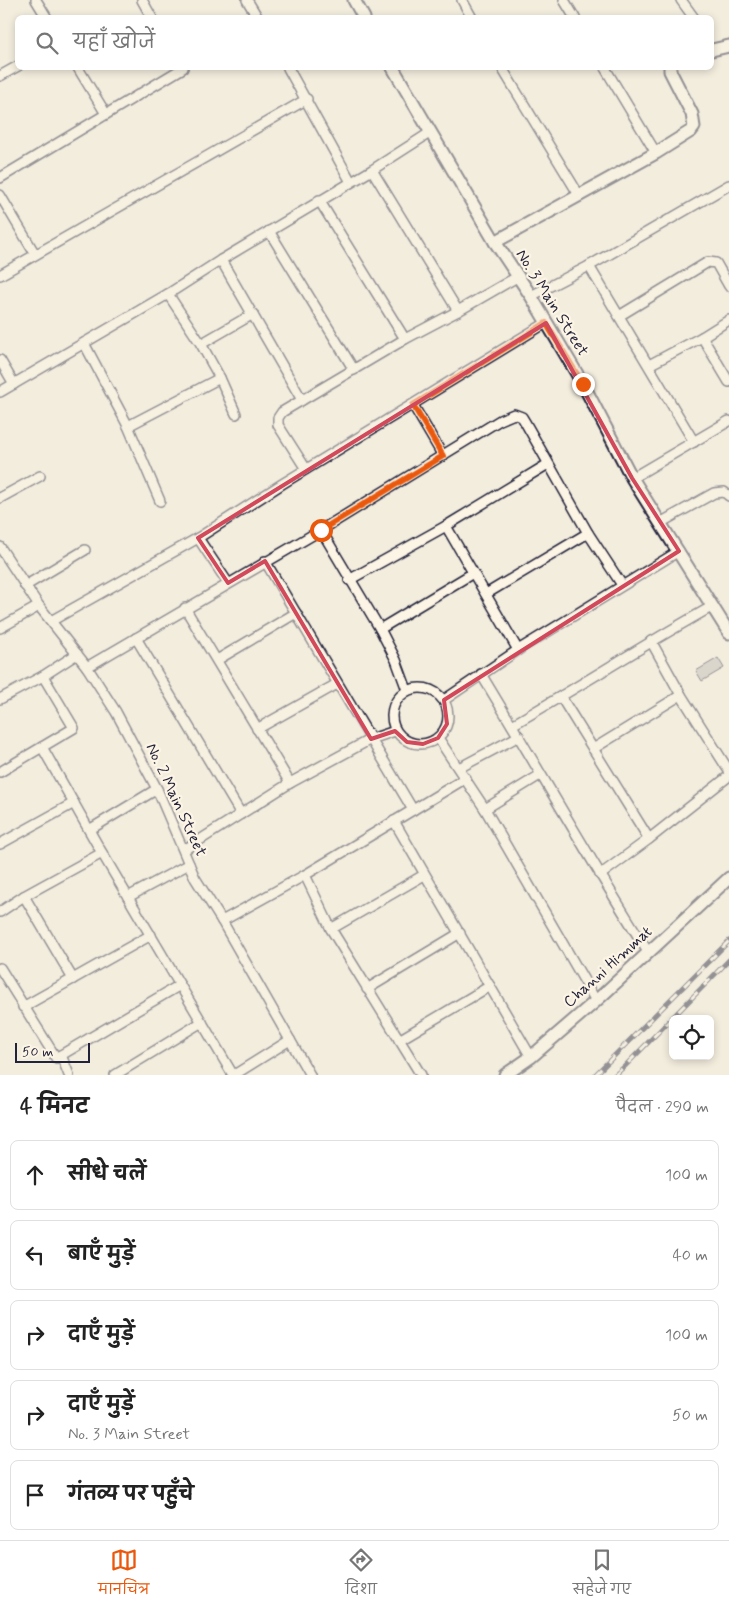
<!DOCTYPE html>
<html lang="hi">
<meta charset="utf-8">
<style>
:root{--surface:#fff;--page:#f6f6f6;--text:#222;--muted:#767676;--line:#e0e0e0;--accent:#ea580c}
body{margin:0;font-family:Mynerve,"Playpen Sans Deva",sans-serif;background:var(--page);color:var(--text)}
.controls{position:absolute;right:15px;bottom:15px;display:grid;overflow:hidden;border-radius:8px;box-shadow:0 2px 8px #0003}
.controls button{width:45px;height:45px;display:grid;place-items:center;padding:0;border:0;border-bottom:1px solid var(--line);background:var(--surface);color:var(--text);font:25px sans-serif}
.scale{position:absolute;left:15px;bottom:12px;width:75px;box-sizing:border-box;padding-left:5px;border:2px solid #22223b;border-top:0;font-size:14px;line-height:18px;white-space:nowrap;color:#22223b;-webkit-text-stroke:4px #fcf5e5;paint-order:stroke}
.stop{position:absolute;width:15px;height:15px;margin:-11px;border:4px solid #ea580c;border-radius:50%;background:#fff}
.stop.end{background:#ea580c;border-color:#fff;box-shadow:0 1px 5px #0008}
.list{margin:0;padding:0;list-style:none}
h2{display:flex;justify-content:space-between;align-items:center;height:65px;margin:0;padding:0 20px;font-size:21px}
h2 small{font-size:16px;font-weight:400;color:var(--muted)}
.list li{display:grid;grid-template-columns:32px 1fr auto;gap:15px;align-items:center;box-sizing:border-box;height:70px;margin:0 10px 10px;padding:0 10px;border:1px solid var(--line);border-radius:8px}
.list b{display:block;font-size:19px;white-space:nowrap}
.list p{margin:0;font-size:16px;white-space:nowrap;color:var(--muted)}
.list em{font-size:16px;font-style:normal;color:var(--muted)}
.icon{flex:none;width:28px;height:28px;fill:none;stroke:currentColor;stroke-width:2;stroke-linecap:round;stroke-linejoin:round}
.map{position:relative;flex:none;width:729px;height:1075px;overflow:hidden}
.search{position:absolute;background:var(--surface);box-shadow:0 2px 8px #0003;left:15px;right:15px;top:15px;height:55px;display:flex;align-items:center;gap:12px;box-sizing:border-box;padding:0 18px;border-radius:8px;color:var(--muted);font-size:19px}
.sheet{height:465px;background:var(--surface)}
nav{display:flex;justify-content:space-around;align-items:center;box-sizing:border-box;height:70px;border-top:1px solid var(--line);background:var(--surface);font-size:14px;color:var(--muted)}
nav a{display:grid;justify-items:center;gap:2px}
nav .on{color:var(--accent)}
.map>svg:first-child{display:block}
.building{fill:#bfbab6;stroke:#22223b}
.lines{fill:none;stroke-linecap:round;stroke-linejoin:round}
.minor-casing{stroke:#22223b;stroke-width:12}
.tertiary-casing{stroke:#22223b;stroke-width:15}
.minor{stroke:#fcf5e5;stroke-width:9}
.tertiary{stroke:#fcf5e5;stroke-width:11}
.rail-casing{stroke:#22223b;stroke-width:5}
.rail{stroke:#fcf5e5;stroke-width:3;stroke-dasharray:9;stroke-linecap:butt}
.route{stroke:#ea580c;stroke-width:6}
.marked{fill:none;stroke:#d1495b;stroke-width:4;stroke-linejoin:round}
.labels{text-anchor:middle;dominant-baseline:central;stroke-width:4.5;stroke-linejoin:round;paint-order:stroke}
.street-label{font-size:16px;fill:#22223b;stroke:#fcf5e5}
</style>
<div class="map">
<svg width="729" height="1075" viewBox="0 0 729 1075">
<rect width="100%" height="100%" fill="#f3edde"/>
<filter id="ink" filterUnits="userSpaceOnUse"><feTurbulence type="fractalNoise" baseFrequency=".02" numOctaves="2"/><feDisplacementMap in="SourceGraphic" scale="10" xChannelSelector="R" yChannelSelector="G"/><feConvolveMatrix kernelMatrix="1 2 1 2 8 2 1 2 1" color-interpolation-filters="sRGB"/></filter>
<g filter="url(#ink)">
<path class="building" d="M718 658 724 668 702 681 696 671Z"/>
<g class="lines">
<g class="minor-casing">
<g id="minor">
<path d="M36 0 47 18"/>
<path d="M142 0 152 18"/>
<path d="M247 0 258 18"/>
<path d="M462 0 472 18"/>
<path d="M564 0 575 18"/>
<path d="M681 0 694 18"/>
<path d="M78 68 106 114"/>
<path d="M288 68 351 182"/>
<path d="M502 68 579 195"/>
<path d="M605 68 656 153"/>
<path d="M0 76 18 66"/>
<path d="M372 170 458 311"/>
<path d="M0 178 183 68"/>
<path d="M0 195 35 254"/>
<path d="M319 200 405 339"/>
<path d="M269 231 354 370"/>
<path d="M221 260 302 400"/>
<path d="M589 266 694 442"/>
<path d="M0 275 307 99"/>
<path d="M168 294 201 344 220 378 236 414"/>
<path d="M531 296 589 266 729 185"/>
<path d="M619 316 708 262 716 263 729 286"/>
<path d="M702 337 729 382"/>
<path d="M84 343 128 426 220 378"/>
<path d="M201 344 253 314"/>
<path d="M0 360 14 384"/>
<path d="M649 365 702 337 729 320"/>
<path d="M0 392 168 294 221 260 372 170 431 132"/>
<path d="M413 405 443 456"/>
<path d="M128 426 160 501"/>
<path d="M306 469 278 425V418L282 412 405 339 458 311 517 277"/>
<path d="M632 478 729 421"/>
<path d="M0 498 40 476"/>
<path d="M660 523 714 493 724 492 729 496"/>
<path d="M446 526 518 650"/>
<path d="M321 530 380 629 396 660 407 690"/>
<path d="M198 538 228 583"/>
<path d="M0 547 39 606 87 667 116 712 157 789 195 878 222 921 310 1075"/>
<path d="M265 561 413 810"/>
<path d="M349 580 446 526 548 464"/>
<path d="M25 586 85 550"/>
<path d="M486 594 588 533"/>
<path d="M185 608 290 783"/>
<path d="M51 621 198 538 282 484 546 323"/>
<path d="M0 628 39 606"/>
<path d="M380 629 473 573"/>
<path d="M136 638 241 814"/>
<path d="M651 641 681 695 729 771"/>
<path d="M217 660 296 613"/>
<path d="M87 667 321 530 500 420 514 414 522 417 525 422 588 533 622 585"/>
<path d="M481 674C537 766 590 860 648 952"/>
<circle cx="420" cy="716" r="28"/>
<path d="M561 697 649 839"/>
<path d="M0 699 43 676"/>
<path d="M444 700 518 650 679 551"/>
<path d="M512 725C580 686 645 644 713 606"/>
<path d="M257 729 337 684"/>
<path d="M438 738 485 809 596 1001"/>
<path d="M42 747 102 853"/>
<path d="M593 749 681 695"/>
<path d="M459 768 519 736"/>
<path d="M0 772 74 728 43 676 77 654"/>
<path d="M485 809 540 775"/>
<path d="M394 821 531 1057"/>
<path d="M89 830 157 789"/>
<path d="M0 844 74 803"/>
<path d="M184 850 290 783 371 739 395 731"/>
<path d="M305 875 331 929 421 1075"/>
<path d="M600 875 649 839 729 776"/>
<path d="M24 896 73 979"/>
<path d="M128 897 189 864"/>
<path d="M0 912 24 896 102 853 233 1075"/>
<path d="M222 921 305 875 466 778"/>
<path d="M331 929 424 875"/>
<path d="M0 968 56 1058 180 985"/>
<path d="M367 989 460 933"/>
<path d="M23 1007 151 935"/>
<path d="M399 1040 490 986"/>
<path d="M61 1055 69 1075"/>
<path d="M115 1075 202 1022"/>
<path d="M234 1075 290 1040"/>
</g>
</g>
<g class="tertiary-casing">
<g id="tertiary">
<path d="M354 0 364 18"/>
<path d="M712 50 729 46"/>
<path d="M393 68 495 242 531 296 583 384 632 478 729 633"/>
<path d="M495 242 656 153 691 131 694 127 692 114 670 71V68"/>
<path d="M505 1075 531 1057 596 1001 729 878"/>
</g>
</g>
<use href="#minor" class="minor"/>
<use href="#tertiary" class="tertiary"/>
<g class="rail-casing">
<g id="rail">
<path d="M595 1075 729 941"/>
<path d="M615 1075 625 1066 729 960"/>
</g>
</g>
<use href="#rail" class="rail"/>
</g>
</g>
<g class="lines" filter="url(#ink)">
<path class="route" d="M321 530 443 456 413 405 546 323 583 384"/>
</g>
<path d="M0 0H729V1075H0ZM546 323 632 478 679 551 444 700 447 724 438 738 423 744 407 742 395 731 371 739 265 561 228 583 198 538Z" fill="#f3edde" fill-opacity=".55" fill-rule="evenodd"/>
<path class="marked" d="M546 323 632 478 679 551 444 700 447 724 438 738 423 744 407 742 395 731 371 739 265 561 228 583 198 538Z"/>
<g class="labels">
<g class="street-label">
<text transform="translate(552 303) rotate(58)">No. 3 Main Street</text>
<text transform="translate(176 800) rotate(65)">No. 2 Main Street</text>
<text transform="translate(608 967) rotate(-42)">Channi Himmat</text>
</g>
</g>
</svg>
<div class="controls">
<button><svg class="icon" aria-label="locate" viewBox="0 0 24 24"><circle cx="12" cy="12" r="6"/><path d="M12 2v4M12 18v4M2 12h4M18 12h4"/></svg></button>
</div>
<div class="scale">50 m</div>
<div class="stop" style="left:321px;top:530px"></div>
<div class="stop end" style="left:583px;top:384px"></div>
<div class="search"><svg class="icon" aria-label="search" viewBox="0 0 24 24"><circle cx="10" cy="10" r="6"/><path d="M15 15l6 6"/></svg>यहाँ खोजें</div>
</div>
<section class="sheet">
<h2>4 मिनट<small>पैदल · 290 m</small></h2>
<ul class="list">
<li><svg class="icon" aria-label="ahead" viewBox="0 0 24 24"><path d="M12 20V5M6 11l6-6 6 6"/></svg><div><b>सीधे चलें</b></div><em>100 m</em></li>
<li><svg class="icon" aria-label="left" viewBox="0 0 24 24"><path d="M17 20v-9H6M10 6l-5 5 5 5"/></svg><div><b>बाएँ मुड़ें</b></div><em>40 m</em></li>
<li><svg class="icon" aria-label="right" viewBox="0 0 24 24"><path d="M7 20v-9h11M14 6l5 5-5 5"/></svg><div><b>दाएँ मुड़ें</b></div><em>100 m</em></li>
<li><svg class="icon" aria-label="right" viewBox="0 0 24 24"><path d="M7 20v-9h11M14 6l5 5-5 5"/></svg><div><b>दाएँ मुड़ें</b><p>No. 3 Main Street</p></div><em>50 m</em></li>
<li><svg class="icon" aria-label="arrive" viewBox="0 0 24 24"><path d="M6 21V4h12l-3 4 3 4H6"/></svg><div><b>गंतव्य पर पहुँचे</b></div></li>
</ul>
</section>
<nav>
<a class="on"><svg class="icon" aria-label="map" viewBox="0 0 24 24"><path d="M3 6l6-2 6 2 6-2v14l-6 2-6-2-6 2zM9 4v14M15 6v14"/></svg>मानचित्र</a>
<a><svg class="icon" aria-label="directions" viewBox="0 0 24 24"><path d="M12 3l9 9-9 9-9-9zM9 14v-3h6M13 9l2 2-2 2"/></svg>दिशा</a>
<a><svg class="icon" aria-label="saved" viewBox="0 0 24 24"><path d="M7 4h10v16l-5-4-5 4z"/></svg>सहेजे गए</a>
</nav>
